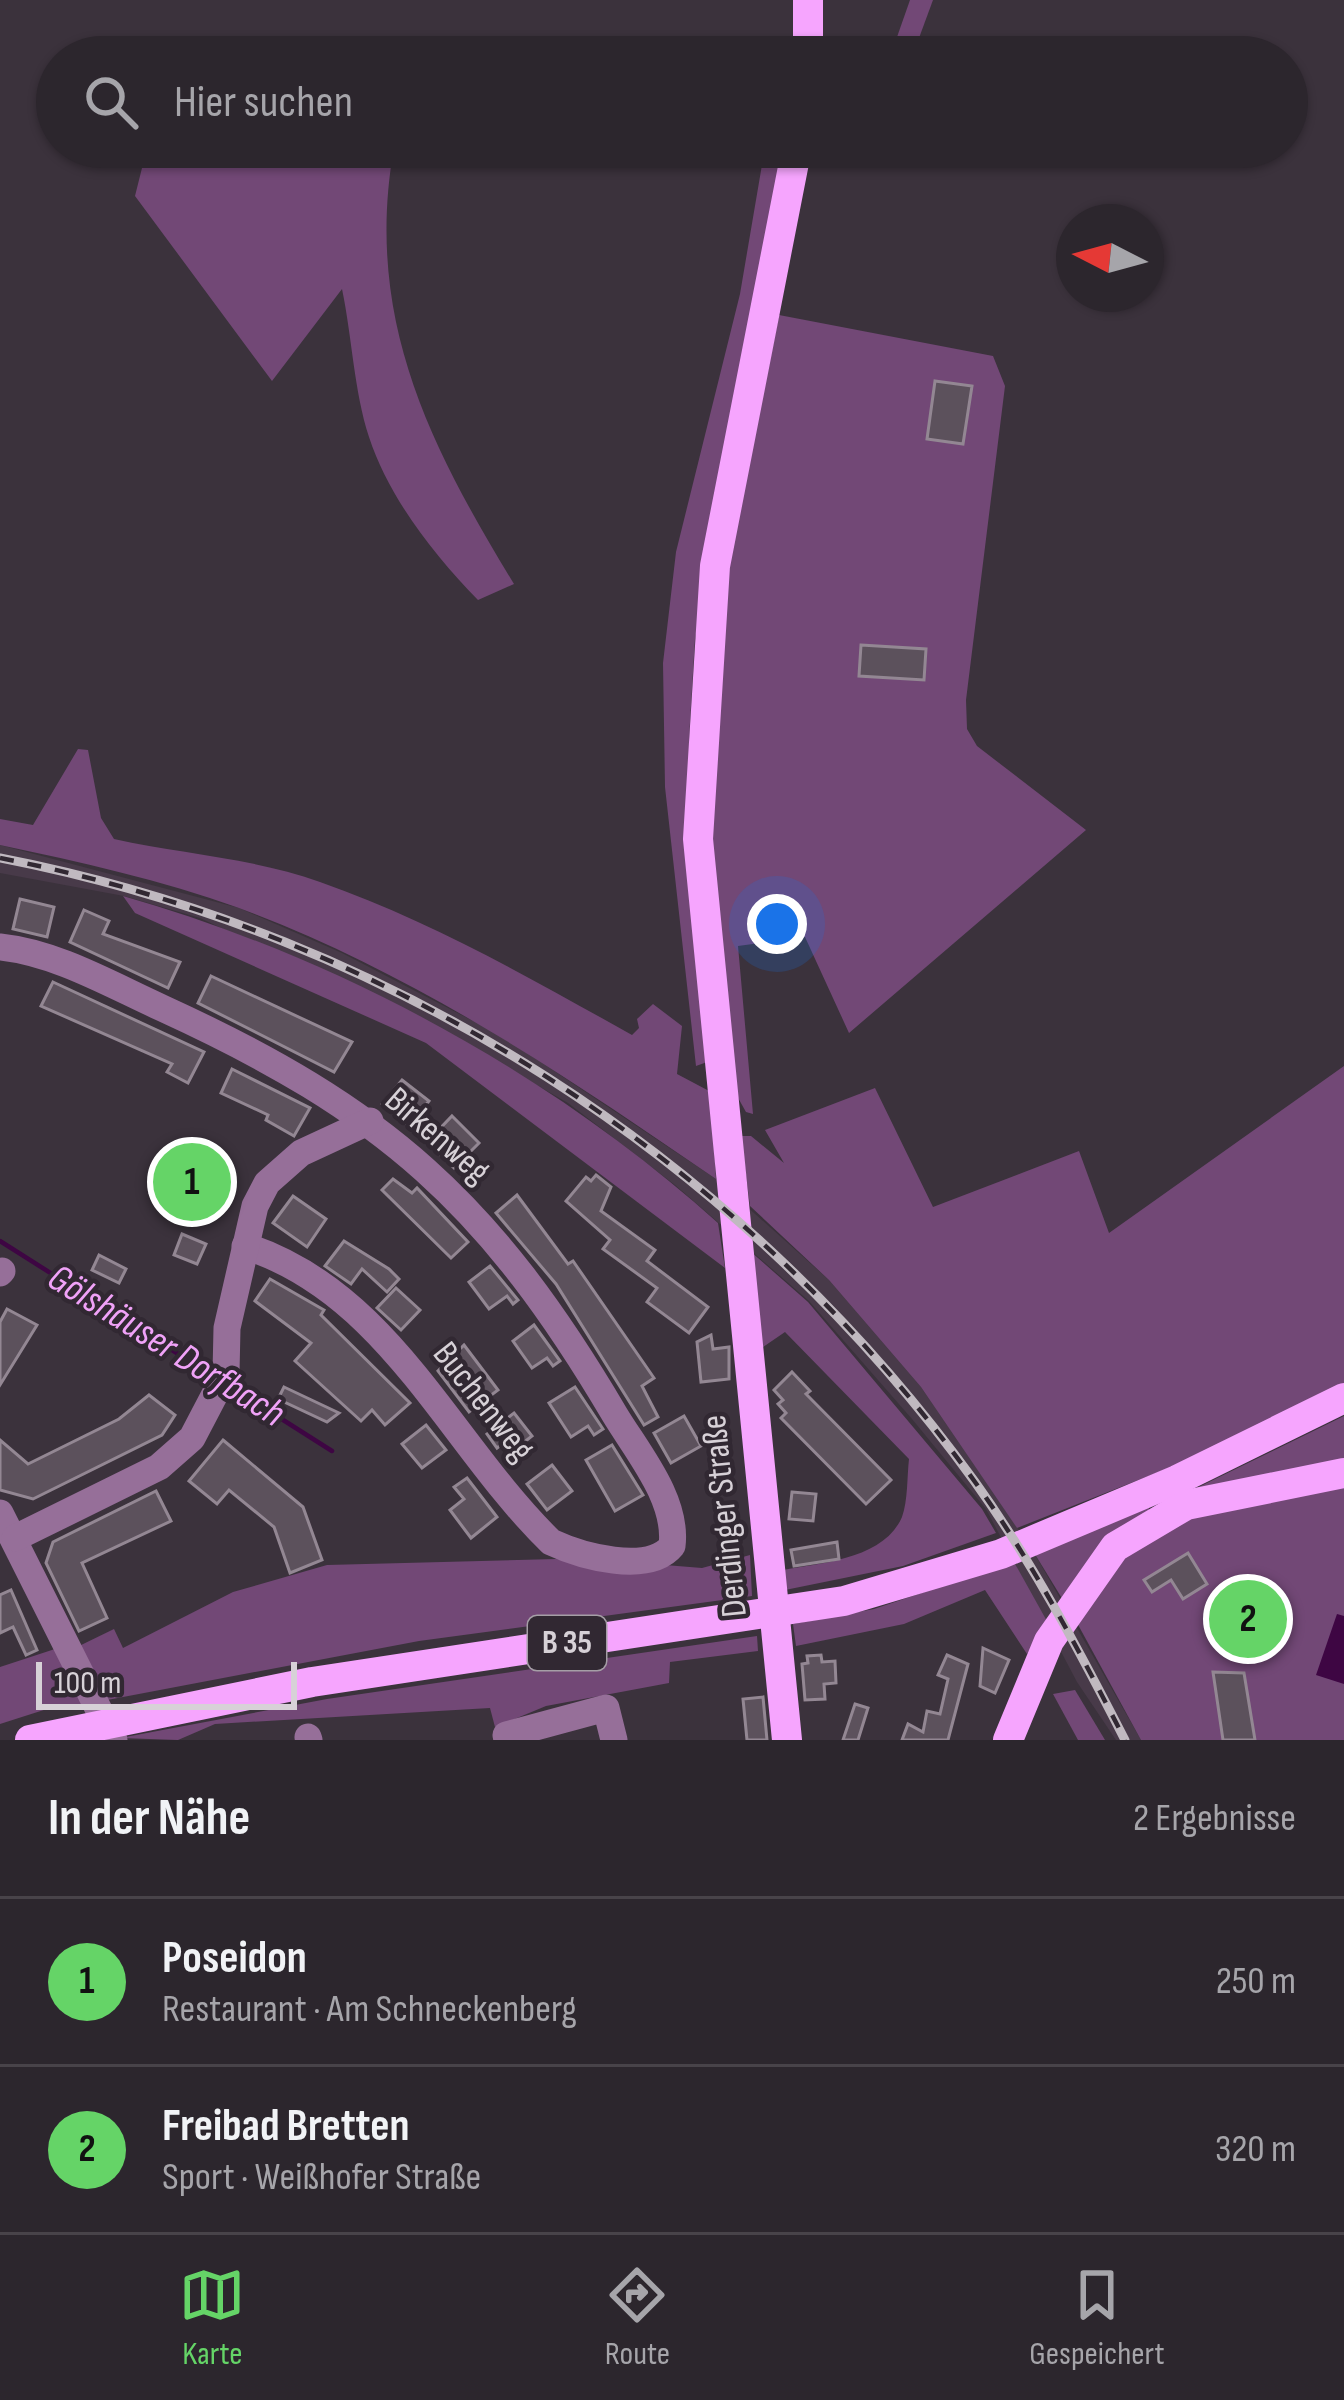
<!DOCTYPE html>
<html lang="de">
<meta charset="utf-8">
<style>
:root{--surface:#2c262d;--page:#342e35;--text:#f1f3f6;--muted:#a6a5aa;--line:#484349;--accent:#65d467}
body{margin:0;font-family:"Sofia Sans Condensed",sans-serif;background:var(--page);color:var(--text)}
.compass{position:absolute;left:1056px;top:204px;width:108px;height:108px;border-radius:50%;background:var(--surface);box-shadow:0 3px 9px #0004;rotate:276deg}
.scale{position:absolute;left:36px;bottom:30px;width:261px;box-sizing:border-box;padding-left:12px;border:6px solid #d7d1d7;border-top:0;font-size:33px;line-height:42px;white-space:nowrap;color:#d7d1d7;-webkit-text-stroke:9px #312832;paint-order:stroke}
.you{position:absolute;left:777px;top:924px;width:42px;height:42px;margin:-30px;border:9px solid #fff;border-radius:50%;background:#1a73e8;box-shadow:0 0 0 18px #1a73e833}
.badge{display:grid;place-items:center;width:78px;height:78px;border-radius:50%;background:var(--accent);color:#111;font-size:39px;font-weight:700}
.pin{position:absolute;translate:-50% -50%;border:6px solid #fff;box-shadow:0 3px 12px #0006}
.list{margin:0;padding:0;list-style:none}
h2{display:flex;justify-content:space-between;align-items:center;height:156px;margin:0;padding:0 48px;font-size:51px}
h2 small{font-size:39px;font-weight:400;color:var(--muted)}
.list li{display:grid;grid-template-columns:78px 1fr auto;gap:36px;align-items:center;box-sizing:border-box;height:168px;padding:0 48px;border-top:3px solid var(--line)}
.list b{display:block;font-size:45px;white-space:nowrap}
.list p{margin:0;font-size:39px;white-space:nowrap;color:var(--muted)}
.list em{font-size:39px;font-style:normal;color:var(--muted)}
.icon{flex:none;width:66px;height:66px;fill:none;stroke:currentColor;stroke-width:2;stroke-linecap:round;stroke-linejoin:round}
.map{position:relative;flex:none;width:1344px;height:1740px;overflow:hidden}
.search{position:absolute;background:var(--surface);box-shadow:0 3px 9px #0004;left:36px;right:36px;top:36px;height:132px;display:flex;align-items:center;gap:30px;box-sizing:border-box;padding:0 42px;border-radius:66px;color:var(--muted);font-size:45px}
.sheet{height:492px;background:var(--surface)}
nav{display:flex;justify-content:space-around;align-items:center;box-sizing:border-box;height:168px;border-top:3px solid var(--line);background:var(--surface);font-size:33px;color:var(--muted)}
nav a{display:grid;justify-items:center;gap:6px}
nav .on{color:var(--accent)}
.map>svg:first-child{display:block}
.built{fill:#483a49}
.green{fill:#724876}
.water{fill:#3e0643}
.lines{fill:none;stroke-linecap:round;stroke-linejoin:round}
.stream{stroke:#3e0643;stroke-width:4.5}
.building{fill:#5c515c;stroke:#938793;stroke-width:3}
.minor{stroke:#966f99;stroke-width:27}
.major{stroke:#f6a5fe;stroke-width:30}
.rail-casing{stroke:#c0b9c0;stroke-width:9}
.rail{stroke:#312832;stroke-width:4.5;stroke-dasharray:14;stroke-linecap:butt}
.labels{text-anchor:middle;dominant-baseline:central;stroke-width:9;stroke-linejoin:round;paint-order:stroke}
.shield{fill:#312832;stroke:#a59ea6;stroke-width:3}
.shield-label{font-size:33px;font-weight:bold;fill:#d7d1d7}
.street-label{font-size:36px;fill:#d7d1d7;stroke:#312832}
.water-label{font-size:39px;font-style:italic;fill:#f0a2f8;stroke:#312832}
</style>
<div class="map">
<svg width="1344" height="1740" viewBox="0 0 1344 1740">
<rect width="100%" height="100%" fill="#3b323c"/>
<path class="built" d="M0 845 239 908 342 953 500 1035 716 1179 829 1280 921 1387 1033 1551 1141 1740H1116L1077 1682 986 1509 912 1419 809 1301 675 1185 568 1103 448 1034 200 918 124 896 0 873Z"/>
<g class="green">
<path d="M910 0H933L912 57H890Z"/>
<path d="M247 147H394C364 316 428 443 514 584L478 600C434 555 389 498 369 437 354 391 352 337 342 289L272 381 135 196 142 168 214 158Z"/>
<path d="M765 147H787L695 639 689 739 710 1061 696 1066 665 787 663 663 676 552 740 294Z"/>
<path d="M779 315 993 356 1005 386 966 700 967 729 977 746 1086 830 849 1033 805 937 738 946 753 1114 746 1112 737 1096 706 807 714 641Z"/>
<path d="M78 749 88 750 101 818 114 839C182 854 253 858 320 882 429 920 532 979 632 1035L639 1028 637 1019 653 1004 682 1026 677 1074 711 1092 716 1179C565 1075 412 972 239 908 162 880 80 862 0 845V819L33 825Z"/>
<path d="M123 896C340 958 551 1073 718 1223L725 1268 426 1043 135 913Z"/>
<path d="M1344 1066V1384L1199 1456 1017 1528 921 1387 829 1280 750 1206 741 1136H751L784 1163 765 1130 875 1088 933 1207 1079 1151 1109 1233Z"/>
<path d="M750 1251 808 1302 982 1509 996 1533 903 1566 785 1590 783 1570C821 1563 884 1559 902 1517 908 1501 907 1476 909 1459L785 1332 760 1349Z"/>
<path d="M1344 1416V1462L1170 1501Z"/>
<path d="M1344 1478V1740H1141L1076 1621 1117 1558 1185 1510Z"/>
<path d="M1149 1504V1513L1063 1600 1033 1551Z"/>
<path d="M750 1555 752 1596 419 1641 102 1701 77 1647 114 1629 123 1648 233 1592 327 1565 556 1559 652 1570 665 1565 702 1568Z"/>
<path d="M1014 1562 1048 1623 1027 1654 985 1590 904 1624 796 1646 793 1624 874 1609Z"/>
<path d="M757 1636 758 1651 670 1662 669 1683 546 1706 495 1727 490 1708 215 1724 178 1740 120 1738 327 1699Z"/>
<path d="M58 1648 87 1705 50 1708 0 1724V1667Z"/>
<path d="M1075 1690 1105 1740H1078L1053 1694Z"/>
</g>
<path class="water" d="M1337 1614 1344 1616V1684L1316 1675Z"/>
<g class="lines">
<g class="stream">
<path d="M0 1241 213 1376"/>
<path d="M228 1385 332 1451"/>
</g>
</g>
<g class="building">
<path d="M935 381 972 386 963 444 927 439Z"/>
<path d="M861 645 926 649 924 680 859 676Z"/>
<path d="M20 899 54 907 47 937 13 929Z"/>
<path d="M84 910 109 921 103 934 180 962 168 988 70 942Z"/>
<path d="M211 976 352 1042 334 1072 198 1003Z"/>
<path d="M53 982 204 1052 188 1083 167 1072 172 1064 41 1006Z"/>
<path d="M232 1069 310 1108 294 1136 266 1120 268 1115 221 1093Z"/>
<path d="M402 1080 429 1101 409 1126 382 1104Z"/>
<path d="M452 1116 479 1143 454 1168 427 1142Z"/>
<path d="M199 1149 211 1157 181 1212 150 1193 164 1172 172 1178 186 1156 192 1160Z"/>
<path d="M596 1175 611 1187 601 1211 655 1250 647 1261 708 1307 689 1333 647 1302 657 1288 603 1249 610 1240 566 1201 586 1177 591 1181Z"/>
<path d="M393 1179 412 1193 417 1188 468 1242 451 1258 382 1190Z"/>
<path d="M517 1195 568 1264 573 1261 654 1378 642 1386 658 1417 644 1425 556 1284 496 1213Z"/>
<path d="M293 1196 326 1219 307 1247 273 1223Z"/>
<path d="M182 1234 206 1244 197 1264 174 1255Z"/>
<path d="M344 1241 389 1269 399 1279 387 1292 362 1269 351 1284 325 1266Z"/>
<path d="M99 1255 126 1269 119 1283 92 1270Z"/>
<path d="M490 1266 518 1300 513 1304 507 1296 489 1309 469 1282Z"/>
<path d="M270 1279 324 1310 321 1315 410 1403 385 1425 372 1410 361 1421 295 1361 311 1343 255 1301Z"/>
<path d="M396 1288 420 1310 401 1330 377 1308Z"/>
<path d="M7 1309 37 1325 0 1385V1322Z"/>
<path d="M534 1325 560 1361 553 1366 547 1358 532 1368 513 1341Z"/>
<path d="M711 1335 713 1349 729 1347V1379L701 1382 697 1342Z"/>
<path d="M464 1345 498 1390 469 1412 438 1371Z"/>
<path d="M792 1372 810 1391 806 1394 891 1480 866 1504 781 1418 786 1413 778 1404 783 1400 774 1390Z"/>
<path d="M284 1387 339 1413 327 1422 278 1399Z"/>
<path d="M575 1387 603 1429 594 1435 588 1426 571 1437 549 1403Z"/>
<path d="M149 1395 175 1415 162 1435 33 1499 0 1490V1440L28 1464 119 1419Z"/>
<path d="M514 1413 532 1436 513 1451 506 1441 497 1448 487 1434Z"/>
<path d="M684 1416 701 1446 671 1463 654 1433Z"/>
<path d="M426 1425 446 1450 422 1468 402 1444Z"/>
<path d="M223 1440 303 1507 322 1560 290 1573 274 1527 229 1490 217 1504 189 1481Z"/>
<path d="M612 1445 643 1495 615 1511 586 1460Z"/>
<path d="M552 1465 572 1491 547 1510 527 1484Z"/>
<path d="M467 1478 497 1517 471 1538 450 1510 464 1499 454 1487Z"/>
<path d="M156 1491 171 1521 82 1563 107 1618 79 1631 46 1563 53 1542Z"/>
<path d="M792 1492 816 1494 813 1521 789 1519Z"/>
<path d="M837 1542 839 1559 794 1566 791 1550Z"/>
<path d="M1188 1553 1207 1584 1183 1599 1171 1580 1152 1592 1144 1580Z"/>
<path d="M11 1590 37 1650 26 1655 13 1627 0 1633V1595Z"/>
<path d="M983 1648 1009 1660 995 1693 980 1686Z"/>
<path d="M821 1655 822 1662 835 1661 836 1683 824 1684 825 1699 805 1700 802 1664 808 1663 807 1656Z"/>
<path d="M947 1655 968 1664 948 1740H902L908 1724 923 1732 927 1711 940 1714 948 1679 938 1675Z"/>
<path d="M1213 1672 1244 1673 1255 1740H1223Z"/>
<path d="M763 1697 767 1740H747L743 1699Z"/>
<path d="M855 1704 868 1708 858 1740H843Z"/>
</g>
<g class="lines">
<g class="minor">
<path d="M0 947C57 953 111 985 162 1008 385 1110 490 1203 615 1415 638 1453 678 1500 672 1546 648 1575 581 1556 551 1542 450 1444 389 1292 245 1246"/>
<path d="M0 1273 2 1271"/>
<path d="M0 1513 114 1740"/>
<path d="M15 1538 159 1467 192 1438 226 1373 227 1328 255 1206 267 1183 301 1153 370 1121"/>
<path d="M308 1737 309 1740"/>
<path d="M507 1740 506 1735 606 1708 614 1740"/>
</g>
<g class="major">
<path d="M808 57V0"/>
<path d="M30 1740 312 1682 844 1601 1001 1554 1177 1480 1344 1398"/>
<path d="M787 1740 698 839 715 566 797 147"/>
<path d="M1008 1740 1049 1641 1115 1547 1186 1505 1344 1473"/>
</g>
<g class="rail-casing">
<path id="rail" d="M0 858C392 934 741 1158 975 1482 1033 1563 1080 1652 1125 1740"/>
</g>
<use href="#rail" class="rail"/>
</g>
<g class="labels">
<rect class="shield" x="528" y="1616" width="78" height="54" rx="9"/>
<g class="shield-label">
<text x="567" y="1643">B 35</text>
</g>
<g class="street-label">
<text transform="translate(437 1136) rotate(41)">Birkenweg</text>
<text transform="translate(483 1402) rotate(52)">Buchenweg</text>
<text transform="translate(725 1516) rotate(-96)">Derdinger Straße</text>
</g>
<g class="water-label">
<text transform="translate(166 1346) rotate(32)">Gölshäuser Dorfbach</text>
</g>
</g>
</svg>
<svg class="compass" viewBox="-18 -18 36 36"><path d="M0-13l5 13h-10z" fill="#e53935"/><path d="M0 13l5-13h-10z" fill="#a6a5aa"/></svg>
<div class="scale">100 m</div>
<div class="you"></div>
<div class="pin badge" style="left:192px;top:1182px">1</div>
<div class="pin badge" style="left:1248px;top:1619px">2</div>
<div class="search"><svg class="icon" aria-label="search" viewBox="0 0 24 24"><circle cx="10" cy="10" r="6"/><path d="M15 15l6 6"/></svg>Hier suchen</div>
</div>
<section class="sheet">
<h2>In der Nähe<small>2 Ergebnisse</small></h2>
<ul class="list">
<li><span class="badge">1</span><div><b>Poseidon</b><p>Restaurant · Am Schneckenberg</p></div><em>250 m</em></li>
<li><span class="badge">2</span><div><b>Freibad Bretten</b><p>Sport · Weißhofer Straße</p></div><em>320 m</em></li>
</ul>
</section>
<nav>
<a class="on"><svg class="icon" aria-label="map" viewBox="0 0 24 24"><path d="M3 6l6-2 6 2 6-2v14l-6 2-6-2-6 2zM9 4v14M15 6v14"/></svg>Karte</a>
<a><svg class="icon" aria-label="directions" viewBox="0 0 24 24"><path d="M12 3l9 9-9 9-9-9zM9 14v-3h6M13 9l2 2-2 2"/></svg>Route</a>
<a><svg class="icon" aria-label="saved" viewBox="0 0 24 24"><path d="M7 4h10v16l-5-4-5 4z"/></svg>Gespeichert</a>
</nav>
